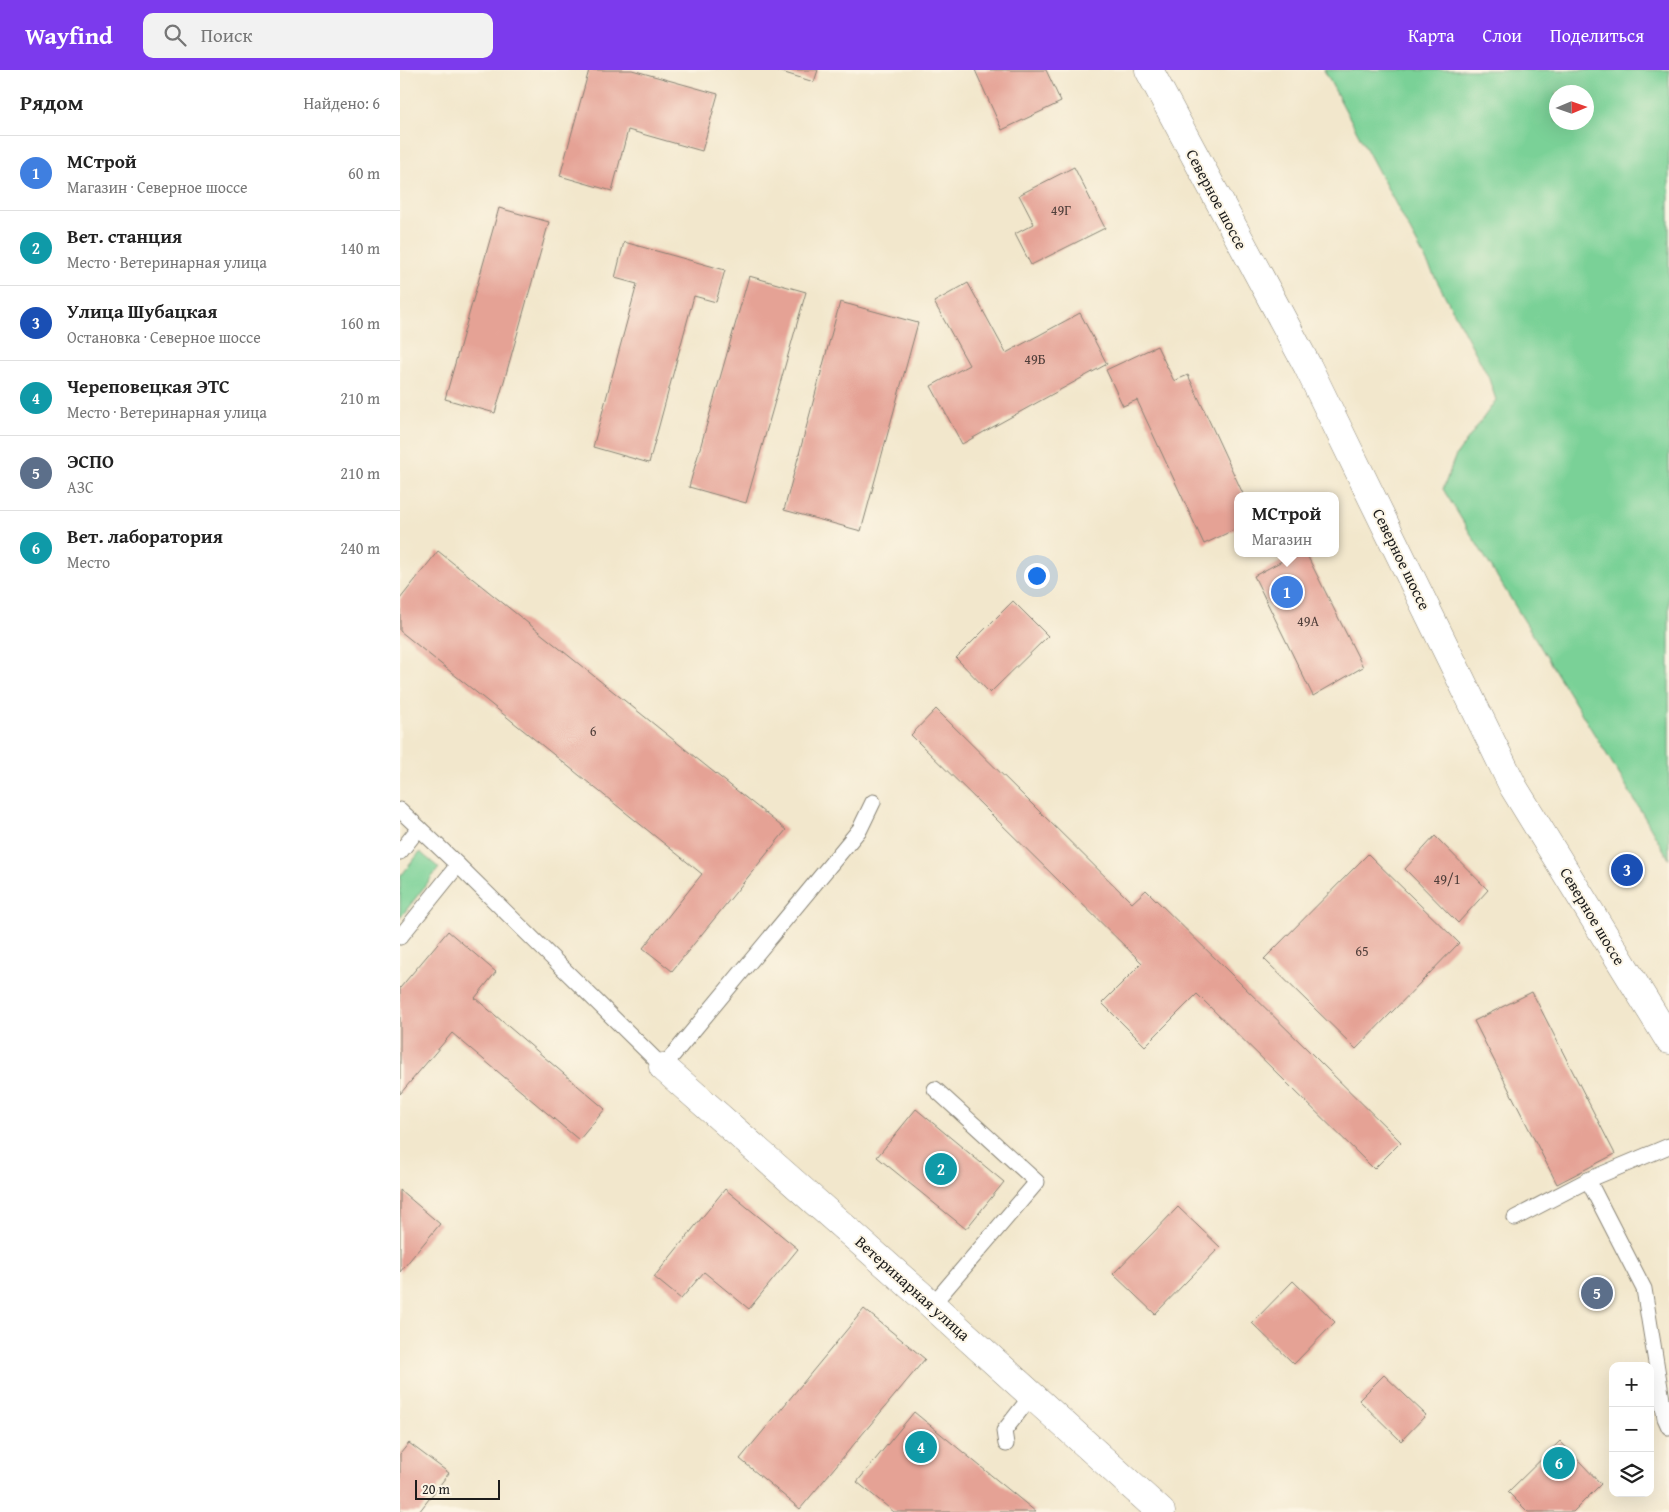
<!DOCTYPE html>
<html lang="ru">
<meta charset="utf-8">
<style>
:root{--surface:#fff;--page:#f2f2f2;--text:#222;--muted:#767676;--line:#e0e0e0;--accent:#7c3aed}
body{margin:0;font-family:"Gentium Book Plus",serif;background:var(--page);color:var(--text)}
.controls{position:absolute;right:15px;bottom:15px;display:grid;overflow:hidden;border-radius:10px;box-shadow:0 5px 20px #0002}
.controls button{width:45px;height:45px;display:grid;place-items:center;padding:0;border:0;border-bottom:1px solid var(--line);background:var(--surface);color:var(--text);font:25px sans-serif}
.compass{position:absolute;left:1149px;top:15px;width:45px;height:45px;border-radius:50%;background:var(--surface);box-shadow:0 5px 20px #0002;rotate:88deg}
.scale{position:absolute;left:15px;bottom:12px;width:85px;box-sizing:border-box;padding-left:5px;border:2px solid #1c1c1c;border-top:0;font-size:14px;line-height:18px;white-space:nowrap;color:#1c1c1c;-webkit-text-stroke:4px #fcf5e5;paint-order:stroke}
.you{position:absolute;left:636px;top:505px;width:18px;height:18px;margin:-12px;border:4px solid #fff;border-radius:50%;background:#1a73e8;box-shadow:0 0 0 8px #1a73e833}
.badge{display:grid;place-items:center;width:32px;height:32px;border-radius:50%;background:var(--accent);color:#fff;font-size:16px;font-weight:700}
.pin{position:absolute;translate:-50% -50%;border:2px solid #fff;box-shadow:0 1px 5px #0006}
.popup{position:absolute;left:834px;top:422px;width:105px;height:65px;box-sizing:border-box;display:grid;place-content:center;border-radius:10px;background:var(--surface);filter:drop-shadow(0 1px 4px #0005);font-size:16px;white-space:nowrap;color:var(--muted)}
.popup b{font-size:19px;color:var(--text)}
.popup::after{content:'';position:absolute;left:50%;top:100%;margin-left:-10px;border:10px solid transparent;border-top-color:var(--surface)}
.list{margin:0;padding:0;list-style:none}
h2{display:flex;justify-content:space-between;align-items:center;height:65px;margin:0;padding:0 20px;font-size:21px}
h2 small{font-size:16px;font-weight:400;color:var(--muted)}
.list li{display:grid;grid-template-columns:32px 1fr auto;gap:15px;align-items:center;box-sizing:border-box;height:75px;padding:0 20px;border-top:1px solid var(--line)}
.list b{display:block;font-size:19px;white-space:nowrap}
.list p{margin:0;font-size:16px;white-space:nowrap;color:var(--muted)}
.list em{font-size:16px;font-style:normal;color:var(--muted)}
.icon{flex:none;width:28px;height:28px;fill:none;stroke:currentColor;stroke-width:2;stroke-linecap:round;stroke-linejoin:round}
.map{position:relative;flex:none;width:1269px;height:1442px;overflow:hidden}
header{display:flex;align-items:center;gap:30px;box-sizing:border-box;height:70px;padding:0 25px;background:var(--accent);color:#fff}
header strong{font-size:24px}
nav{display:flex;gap:28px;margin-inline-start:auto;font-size:18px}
.search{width:350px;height:45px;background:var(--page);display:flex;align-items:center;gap:12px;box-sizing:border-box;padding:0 18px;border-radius:10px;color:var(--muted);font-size:19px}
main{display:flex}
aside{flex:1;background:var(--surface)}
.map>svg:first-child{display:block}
.green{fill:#7ad197;stroke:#4b765a;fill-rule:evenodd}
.building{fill:#e5a295}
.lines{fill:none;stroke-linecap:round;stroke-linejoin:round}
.service-casing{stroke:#878274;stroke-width:17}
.minor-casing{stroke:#878274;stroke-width:29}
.primary-casing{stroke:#878274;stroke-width:29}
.service{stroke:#fff;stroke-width:15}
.minor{stroke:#fff;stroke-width:28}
.primary{stroke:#fff;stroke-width:28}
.labels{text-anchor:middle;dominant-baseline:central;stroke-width:4;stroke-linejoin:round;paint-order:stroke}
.number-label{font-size:14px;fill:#4e3e3a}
.street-label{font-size:16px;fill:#1c1c1c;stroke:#fcf5e5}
</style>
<header>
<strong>Wayfind</strong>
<div class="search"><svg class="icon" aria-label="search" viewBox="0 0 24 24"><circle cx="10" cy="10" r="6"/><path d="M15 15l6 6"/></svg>Поиск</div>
<nav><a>Карта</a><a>Слои</a><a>Поделиться</a></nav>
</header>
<main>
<aside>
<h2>Рядом<small>Найдено: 6</small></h2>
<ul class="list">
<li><span class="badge" style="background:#3f7fe0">1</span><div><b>МСтрой</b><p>Магазин · Северное шоссе</p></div><em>60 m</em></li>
<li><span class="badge" style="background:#0f9aa8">2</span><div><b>Вет. станция</b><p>Место · Ветеринарная улица</p></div><em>140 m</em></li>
<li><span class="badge" style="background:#1a4fb4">3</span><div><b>Улица Шубацкая</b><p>Остановка · Северное шоссе</p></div><em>160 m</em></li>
<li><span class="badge" style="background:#0f9aa8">4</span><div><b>Череповецкая ЭТС</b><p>Место · Ветеринарная улица</p></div><em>210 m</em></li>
<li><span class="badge" style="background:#5c6f8a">5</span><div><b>ЭСПО</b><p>АЗС</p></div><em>210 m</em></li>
<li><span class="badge" style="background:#0f9aa8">6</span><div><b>Вет. лаборатория</b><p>Место</p></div><em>240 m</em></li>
</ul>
</aside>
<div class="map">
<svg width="1269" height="1442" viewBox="0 0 1269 1442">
<rect width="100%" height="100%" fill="#fcf5e5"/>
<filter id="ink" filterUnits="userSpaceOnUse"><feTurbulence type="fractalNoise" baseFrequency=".02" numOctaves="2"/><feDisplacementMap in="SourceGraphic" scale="10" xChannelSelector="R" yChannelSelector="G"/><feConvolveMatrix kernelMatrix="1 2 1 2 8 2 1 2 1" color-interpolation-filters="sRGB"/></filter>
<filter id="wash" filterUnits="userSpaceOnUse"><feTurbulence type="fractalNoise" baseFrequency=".0096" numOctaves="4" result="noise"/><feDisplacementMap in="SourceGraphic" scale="20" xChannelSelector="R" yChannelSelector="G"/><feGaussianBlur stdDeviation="1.12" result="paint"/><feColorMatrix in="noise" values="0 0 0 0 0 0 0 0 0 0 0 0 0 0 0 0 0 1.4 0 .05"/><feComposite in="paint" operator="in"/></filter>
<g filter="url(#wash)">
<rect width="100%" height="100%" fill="#f2e7cc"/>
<g class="green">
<path d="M924 0H1269V789L1225 714 1043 419 1055 387 1096 330 1088 306ZM1156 22H1186V52H1156Z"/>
<path d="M20 782 39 798 0 848V807Z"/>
</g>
<g id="blocks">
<g class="building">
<path d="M189 0H232L318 24 302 81 228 60 212 121 160 106Z"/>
<path d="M375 0H418L414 12Z"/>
<path d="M575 0H646L661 32 602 60Z"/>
<path d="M674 97 705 158 631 195 615 164 634 154 619 125Z"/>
<path d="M99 138 149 152 95 343 45 329Z"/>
<path d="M224 172 325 200 316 232 294 226 249 393 193 377 237 214 215 208Z"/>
<path d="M349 206 406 222 346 433 289 417Z"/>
<path d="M568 213 606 283 680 243 707 294 562 374 531 316 569 295 534 232Z"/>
<path d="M440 232 518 253 461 461 384 440Z"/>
<path d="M757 276 774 311 788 305 844 426H838V458L804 474 737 330 723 336 706 300Z"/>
<path d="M38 481 386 760 272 901 243 878 302 804 0 561V529Z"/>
<path d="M897 483H906L963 597 913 626 854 506Z"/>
<path d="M613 531 648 566 590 623 556 588Z"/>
<path d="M536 639 732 833 746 820 1001 1072 974 1099 797 924 745 976 702 933 742 893 511 665Z"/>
<path d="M1035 766 1088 820 1058 853 1005 799Z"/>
<path d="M968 784 1059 873 956 979 864 889Z"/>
<path d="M48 861 96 902 75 928 205 1039 179 1070 52 963 0 1024V918Z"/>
<path d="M1132 922 1215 1084 1157 1114 1074 951Z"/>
<path d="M516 1039 604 1112 566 1159 477 1087Z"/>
<path d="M325 1119 398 1179 349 1239 304 1202 281 1229 254 1207Z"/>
<path d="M0 1120 40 1154 0 1202Z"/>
<path d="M778 1137 820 1177 755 1244 713 1204Z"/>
<path d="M893 1211 935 1252 894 1294 852 1253Z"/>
<path d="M464 1239 525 1289 400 1439 340 1389Z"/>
<path d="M984 1305 1026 1345 1001 1371 959 1330Z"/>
<path d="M514 1342 636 1442H494L457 1412Z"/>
<path d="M1160 1371 1201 1414 1173 1442H1128L1108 1422Z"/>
<path d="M9 1373 49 1403 19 1442H0V1384Z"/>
</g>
</g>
</g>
<g filter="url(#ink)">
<use href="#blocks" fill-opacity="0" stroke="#878274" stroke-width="1"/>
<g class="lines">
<g class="service-casing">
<g id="service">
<path d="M0 740 58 795 263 997 460 759 473 732"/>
<path d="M0 782 19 758"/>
<path d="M0 867 58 795"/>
<path d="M1188 1110 1244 1219 1265 1348 1269 1357"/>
<path d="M1115 1148 1188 1110 1269 1076"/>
<path d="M532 1235 637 1112 535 1019"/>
<path d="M606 1374 604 1361 632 1325"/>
</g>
</g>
<g class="minor-casing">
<path id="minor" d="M263 997 532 1235 761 1442"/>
</g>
<g class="primary-casing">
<path id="primary" d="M749 0 908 297 1114 718 1269 970"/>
</g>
<use href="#service" class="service"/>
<use href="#minor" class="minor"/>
<use href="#primary" class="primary"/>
</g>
</g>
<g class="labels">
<g class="number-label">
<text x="661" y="140">49Г</text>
<text x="635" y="289">49Б</text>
<text x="908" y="551">49А</text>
<text x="193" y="661">6</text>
<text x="1047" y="809">49/1</text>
<text x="962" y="881">65</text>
</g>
<g class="street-label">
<text transform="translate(817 129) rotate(62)">Северное шоссе</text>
<text transform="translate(1002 489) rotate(64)">Северное шоссе</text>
<text transform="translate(1193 846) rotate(59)">Северное шоссе</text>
<text transform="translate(513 1218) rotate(42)">Ветеринарная улица</text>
</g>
</g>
</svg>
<div class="controls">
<button>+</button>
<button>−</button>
<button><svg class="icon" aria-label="layers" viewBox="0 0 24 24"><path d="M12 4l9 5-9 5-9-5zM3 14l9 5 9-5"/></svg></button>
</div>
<svg class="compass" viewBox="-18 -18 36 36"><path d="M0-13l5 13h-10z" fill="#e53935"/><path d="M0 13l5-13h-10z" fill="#767676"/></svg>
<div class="scale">20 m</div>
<div class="you"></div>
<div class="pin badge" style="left:887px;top:522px;background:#3f7fe0">1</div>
<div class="popup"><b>МСтрой</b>Магазин</div>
<div class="pin badge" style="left:541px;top:1099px;background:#0f9aa8">2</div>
<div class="pin badge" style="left:1227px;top:800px;background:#1a4fb4">3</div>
<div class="pin badge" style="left:521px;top:1377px;background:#0f9aa8">4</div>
<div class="pin badge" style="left:1197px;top:1223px;background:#5c6f8a">5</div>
<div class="pin badge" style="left:1159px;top:1393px;background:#0f9aa8">6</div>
</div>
</main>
